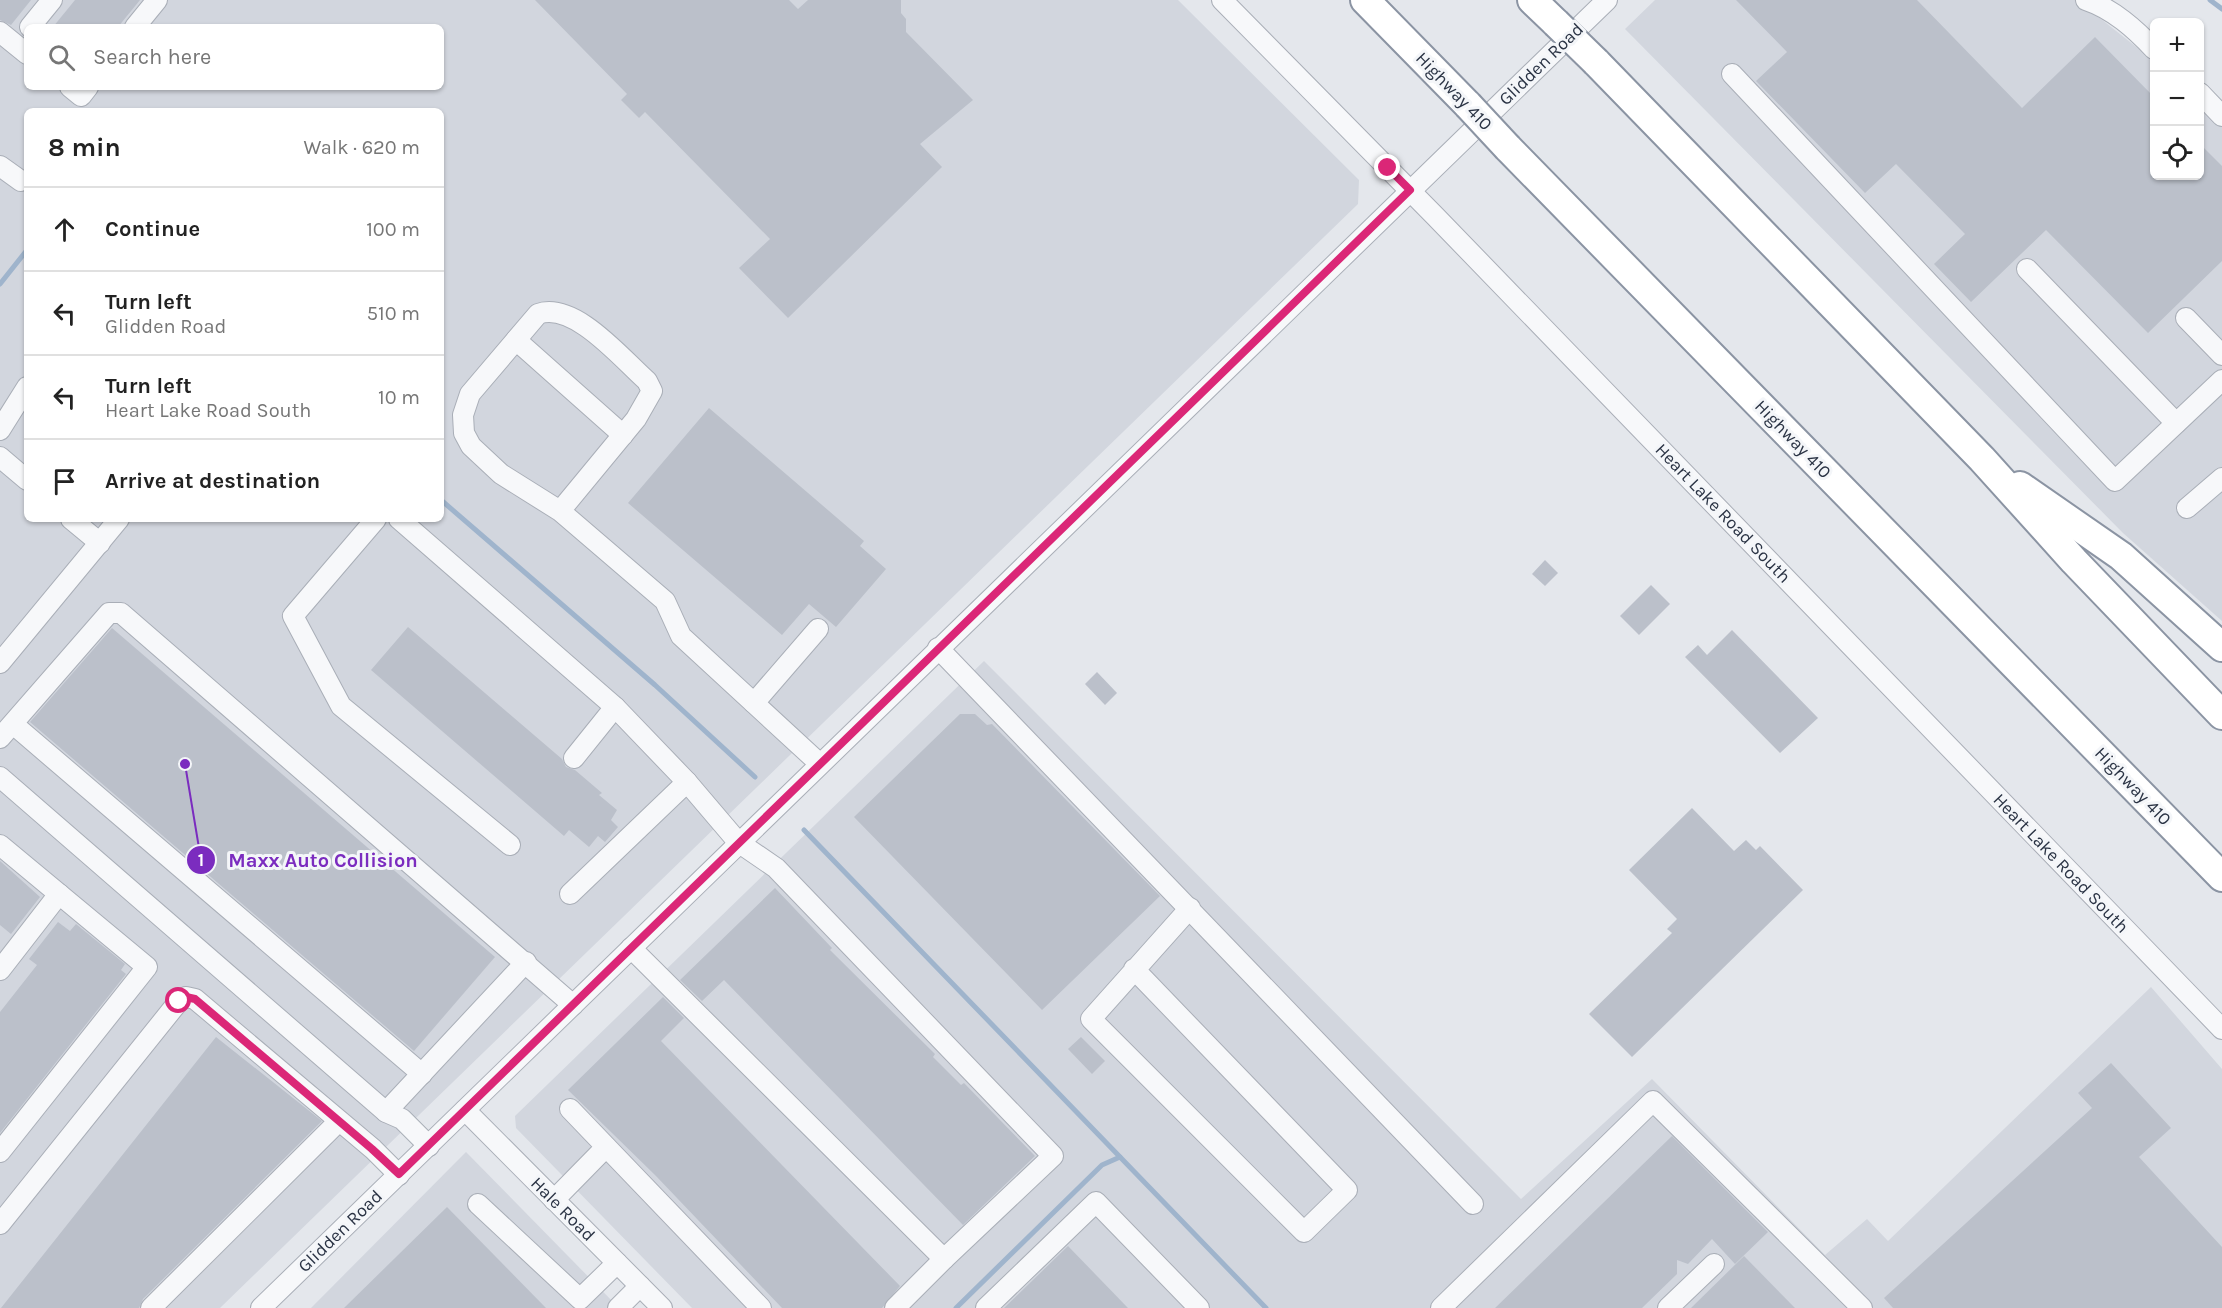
<!DOCTYPE html>
<meta charset="utf-8">
<style>
:root{--surface:#fff;--page:#f6f6f6;--text:#222;--muted:#767676;--line:#e0e0e0}
body{margin:0;font-family:Karla,sans-serif;background:var(--page);color:var(--text)}
.controls{position:absolute;right:18px;top:18px;display:grid;overflow:hidden;border-radius:9px;box-shadow:0 2px 4px #0004}
.controls button{width:54px;height:54px;display:grid;place-items:center;padding:0;border:0;border-bottom:2px solid var(--line);background:var(--surface);color:var(--text);font:30px sans-serif}
.stop{position:absolute;width:18px;height:18px;margin:-14px;border:4px solid #db2777;border-radius:50%;background:#fff}
.stop.end{background:#db2777;border-color:#fff;box-shadow:0 2px 6px #0008}
.list{margin:0;padding:0;list-style:none}
h2{display:flex;justify-content:space-between;align-items:center;height:78px;margin:0;padding:0 24px;font-size:26px}
h2 small{font-size:20px;font-weight:400;color:var(--muted)}
.list li{display:grid;grid-template-columns:39px 1fr auto;gap:18px;align-items:center;box-sizing:border-box;height:84px;padding:0 24px;border-top:2px solid var(--line)}
.list b{display:block;font-size:22px;white-space:nowrap}
.list p{margin:0;font-size:20px;white-space:nowrap;color:var(--muted)}
.list em{font-size:20px;font-style:normal;color:var(--muted)}
.icon{flex:none;width:33px;height:33px;fill:none;stroke:currentColor;stroke-width:2;stroke-linecap:round;stroke-linejoin:round}
.map{position:relative;flex:none;width:2222px;height:1308px;overflow:hidden}
.search{position:absolute;background:var(--surface);box-shadow:0 2px 4px #0004;left:24px;top:24px;width:420px;height:66px;display:flex;align-items:center;gap:15px;box-sizing:border-box;padding:0 21px;border-radius:9px;color:var(--muted);font-size:22px}
.panel{position:absolute;background:var(--surface);box-shadow:0 2px 4px #0004;left:24px;top:108px;width:420px;height:414px;border-radius:9px}
.map>svg:first-child{display:block}
.built{fill:#d2d6de;fill-rule:evenodd}
.lines{fill:none;stroke-linecap:round;stroke-linejoin:round}
.stream{stroke:#9fb4cc;stroke-width:5}
.building{fill:#bbc0ca}
.minor-casing{stroke:#a9aeb7;stroke-width:22}
.highway-casing{stroke:#8b94a3;stroke-width:32}
.minor{stroke:#f7f8fa;stroke-width:20}
.highway{stroke:#fff;stroke-width:28}
.highway-bridge-casing{stroke:#8b94a3;stroke-width:32;stroke-linecap:butt}
.highway-bridge{stroke:#fff;stroke-width:28}
.route{stroke:#db2777;stroke-width:8}
.labels{text-anchor:middle;dominant-baseline:central;stroke-width:6;stroke-linejoin:round;paint-order:stroke}
.street-label{font-size:18px;fill:#2b3445;stroke:#f4f6f9}
.leader{fill:none;stroke:#7b2cbf;stroke-width:2}
.callout-dot{fill:#7b2cbf;stroke:#f4f6f9;stroke-width:2}
.mark-label{font-size:18px;text-anchor:middle;font-weight:bold;fill:#fff}
.callout-label{font-size:20px;text-anchor:middle;font-weight:bold;fill:#7b2cbf;stroke:#f4f6f9;stroke-width:6;stroke-linejoin:round;paint-order:stroke}
</style>
<div class="map">
<svg width="2222" height="1308" viewBox="0 0 2222 1308">
<rect width="100%" height="100%" fill="#e4e7ec"/>
<g class="built">
<path d="M0 0H1178L1359 180 1358 204 220 1308H0ZM27 27H441V87H27ZM27 111H441V519H27Z"/>
<path d="M1655 0H2077L2154 61V176H2200V96L2222 114V621L2123 533 1625 29Z"/>
<path d="M984 661 1521 1199 1652 1079 1825 1255 1867 1219 1888 1241 2151 987 2222 1069V1308H692L516 1128 515 1116Z"/>
<path d="M466 1152 619 1308H311Z"/>
</g>
<g class="lines">
<g class="stream">
<path d="M2210 0 2222 9"/>
<path d="M0 284 27 250"/>
<path d="M441 500 655 685 755 777"/>
<path d="M804 830 1266 1308"/>
<path d="M956 1308 1102 1165 1120 1157"/>
</g>
</g>
<g class="building">
<path d="M0 0H31L11 25 0 20Z"/>
<path d="M75 0H140L118 27H53Z"/>
<path d="M535 0H789L798 9 808 0H901V13L906 19V32L973 100 920 144 942 167 788 318 739 268 770 239 645 112 639 118 621 100 627 94Z"/>
<path d="M1736 0H1917L2022 108 2095 37 2154 97V176H2199V143L2222 166V261L2148 333 2046 230 1971 302 1934 264 1965 234 1896 164 1865 193 1756 81 1787 52Z"/>
<path d="M709 408 864 541 860 546 886 569 836 627 809 604 782 635 628 503Z"/>
<path d="M1545 560 1558 573 1545 586 1532 574Z"/>
<path d="M1651 585 1670 604 1639 635 1620 616Z"/>
<path d="M408 627 562 759 566 767 575 770 602 793 599 795 617 810 611 820 618 827 605 842 598 836 589 847 569 830 564 836 371 670Z"/>
<path d="M112 628 495 957 414 1051 30 722Z"/>
<path d="M1732 630 1818 718 1780 753 1685 657 1698 645 1707 655Z"/>
<path d="M1097 672 1117 693 1105 705 1085 684Z"/>
<path d="M960 714H975L987 725 992 724 1160 896 1042 1010 854 817Z"/>
<path d="M1692 808 1734 851 1746 840 1756 850 1760 846 1803 890 1632 1057 1589 1014 1672 933 1667 929 1677 919 1629 870Z"/>
<path d="M0 861 40 897 11 934 0 925Z"/>
<path d="M775 888 832 948 830 950 935 1054 933 1057 961 1085 964 1083 1035 1156 963 1225 724 980 702 1001 680 980Z"/>
<path d="M58 922 70 931 76 924 125 964 121 970 126 974 0 1133V1012L37 965 29 959Z"/>
<path d="M663 997 684 1018 661 1041 900 1286 882 1308H782L656 1176 568 1090Z"/>
<path d="M216 1037 322 1121 143 1299 139 1308H1Z"/>
<path d="M1081 1037 1105 1061 1092 1074 1068 1049Z"/>
<path d="M2111 1063 2171 1128 2139 1157 2222 1247V1308H1893L1884 1298 2092 1108 2078 1093Z"/>
<path d="M1672 1136 1768 1232 1735 1264 1712 1239 1688 1264 1677 1260V1274L1642 1308H1495Z"/>
<path d="M447 1207 546 1308H344Z"/>
<path d="M1068 1246 1128 1308H1004Z"/>
<path d="M1744 1256 1795 1308H1691Z"/>
</g>
<g class="lines">
<g class="minor-casing">
<g id="minor">
<path d="M1222 0 1435 216 2222 1029"/>
<path d="M2086 0C2113 9 2135 29 2154 49"/>
<path d="M30 27 52 0"/>
<path d="M135 27 157 0"/>
<path d="M0 32 27 54"/>
<path d="M1732 74 2115 481 2222 380"/>
<path d="M70 87 81 96 88 87"/>
<path d="M2200 93 2222 116"/>
<path d="M0 166 21 181"/>
<path d="M2027 269 2176 423"/>
<path d="M2186 318 2222 355"/>
<path d="M516 340 623 435"/>
<path d="M0 430 27 387"/>
<path d="M0 457 27 480"/>
<path d="M2187 508 2222 478"/>
<path d="M560 511 636 419 652 391 647 381C621 358 574 301 538 314L470 394 463 415 464 433 471 446 501 474 560 511 665 601 681 636 819 763"/>
<path d="M71 519 100 543"/>
<path d="M376 519 293 616 341 706 510 845"/>
<path d="M399 519 615 707 687 782"/>
<path d="M938 648 1473 1204"/>
<path d="M0 663 119 519"/>
<path d="M754 703 818 629"/>
<path d="M13 724 422 1074"/>
<path d="M0 738 109 613H121L573 1005"/>
<path d="M574 758 615 707"/>
<path d="M0 777 386 1112 402 1119 429 1146"/>
<path d="M0 845 147 967 0 1152"/>
<path d="M570 894 687 782 738 842 776 868 1053 1156 944 1259 631 948"/>
<path d="M1134 969 1347 1190 1304 1232 1091 1019 1190 908"/>
<path d="M0 970 59 894"/>
<path d="M570 1109 761 1308"/>
<path d="M465 1110 662 1308"/>
<path d="M386 1112 526 962"/>
<path d="M554 1200 606 1147"/>
<path d="M478 1204 580 1299 617 1263"/>
<path d="M0 1224 179 1001 186 997 195 999 373 1149 399 1175"/>
<path d="M151 1308 339 1121"/>
<path d="M261 1308 1607 0"/>
<path d="M618 1308 640 1286"/>
<path d="M895 1308 944 1259"/>
<path d="M986 1308 1096 1202 1199 1308"/>
<path d="M1441 1308 1653 1101 1862 1308"/>
<path d="M1668 1308 1714 1264"/>
</g>
</g>
<g class="highway-casing">
<g id="highway">
<path d="M1365 0 1468 105"/>
<path d="M1532 0 1556 23"/>
<path d="M1596 62 1982 459 2074 561 2222 715"/>
<path d="M1508 148 2222 877"/>
<path d="M2020 486 2121 556 2222 647"/>
</g>
</g>
<use href="#minor" class="minor"/>
<use href="#highway" class="highway"/>
<g class="highway-bridge-casing">
<g id="highway-bridge">
<path d="M1556 23 1596 62"/>
<path d="M1468 105 1508 148"/>
</g>
</g>
<use href="#highway-bridge" class="highway-bridge"/>
</g>
<g class="lines">
<path class="route" d="M179 1001 186 997 195 999 372 1149 399 1174 1410 190 1388 168"/>
</g>
<g class="labels">
<g class="street-label">
<text transform="translate(1541 64) rotate(-44)">Glidden Road</text>
<text transform="translate(1454 91) rotate(46)">Highway 410</text>
<text transform="translate(1793 439) rotate(46)">Highway 410</text>
<text transform="translate(1723 513) rotate(46)">Heart Lake Road South</text>
<text transform="translate(2133 786) rotate(46)">Highway 410</text>
<text transform="translate(2061 863) rotate(46)">Heart Lake Road South</text>
<text transform="translate(563 1209) rotate(45)">Hale Road</text>
<text transform="translate(340 1231) rotate(-44)">Glidden Road</text>
</g>
</g>
<path class="leader" d="M185 764L201 860"/>
<g class="callout-dot">
<circle cx="185" cy="764" r="6"/>
<circle cx="201" cy="860" r="15"/>
</g>
<g class="mark-label">
<text x="201" y="866">1</text>
</g>
<g class="callout-label">
<text x="323" y="867">Maxx Auto Collision</text>
</g>
</svg>
<div class="controls">
<button>+</button>
<button>−</button>
<button><svg class="icon" aria-label="locate" viewBox="0 0 24 24"><circle cx="12" cy="12" r="6"/><path d="M12 2v4M12 18v4M2 12h4M18 12h4"/></svg></button>
</div>
<div class="stop" style="left:179px;top:1001px"></div>
<div class="stop end" style="left:1388px;top:168px"></div>
<div class="search"><svg class="icon" aria-label="search" viewBox="0 0 24 24"><circle cx="10" cy="10" r="6"/><path d="M15 15l6 6"/></svg>Search here</div>
<section class="panel">
<h2>8 min<small>Walk · 620 m</small></h2>
<ul class="list">
<li><svg class="icon" aria-label="ahead" viewBox="0 0 24 24"><path d="M12 20V5M6 11l6-6 6 6"/></svg><div><b>Continue</b></div><em>100 m</em></li>
<li><svg class="icon" aria-label="left" viewBox="0 0 24 24"><path d="M17 20v-9H6M10 6l-5 5 5 5"/></svg><div><b>Turn left</b><p>Glidden Road</p></div><em>510 m</em></li>
<li><svg class="icon" aria-label="left" viewBox="0 0 24 24"><path d="M17 20v-9H6M10 6l-5 5 5 5"/></svg><div><b>Turn left</b><p>Heart Lake Road South</p></div><em>10 m</em></li>
<li><svg class="icon" aria-label="arrive" viewBox="0 0 24 24"><path d="M6 21V4h12l-3 4 3 4H6"/></svg><div><b>Arrive at destination</b></div></li>
</ul>
</section>
</div>
